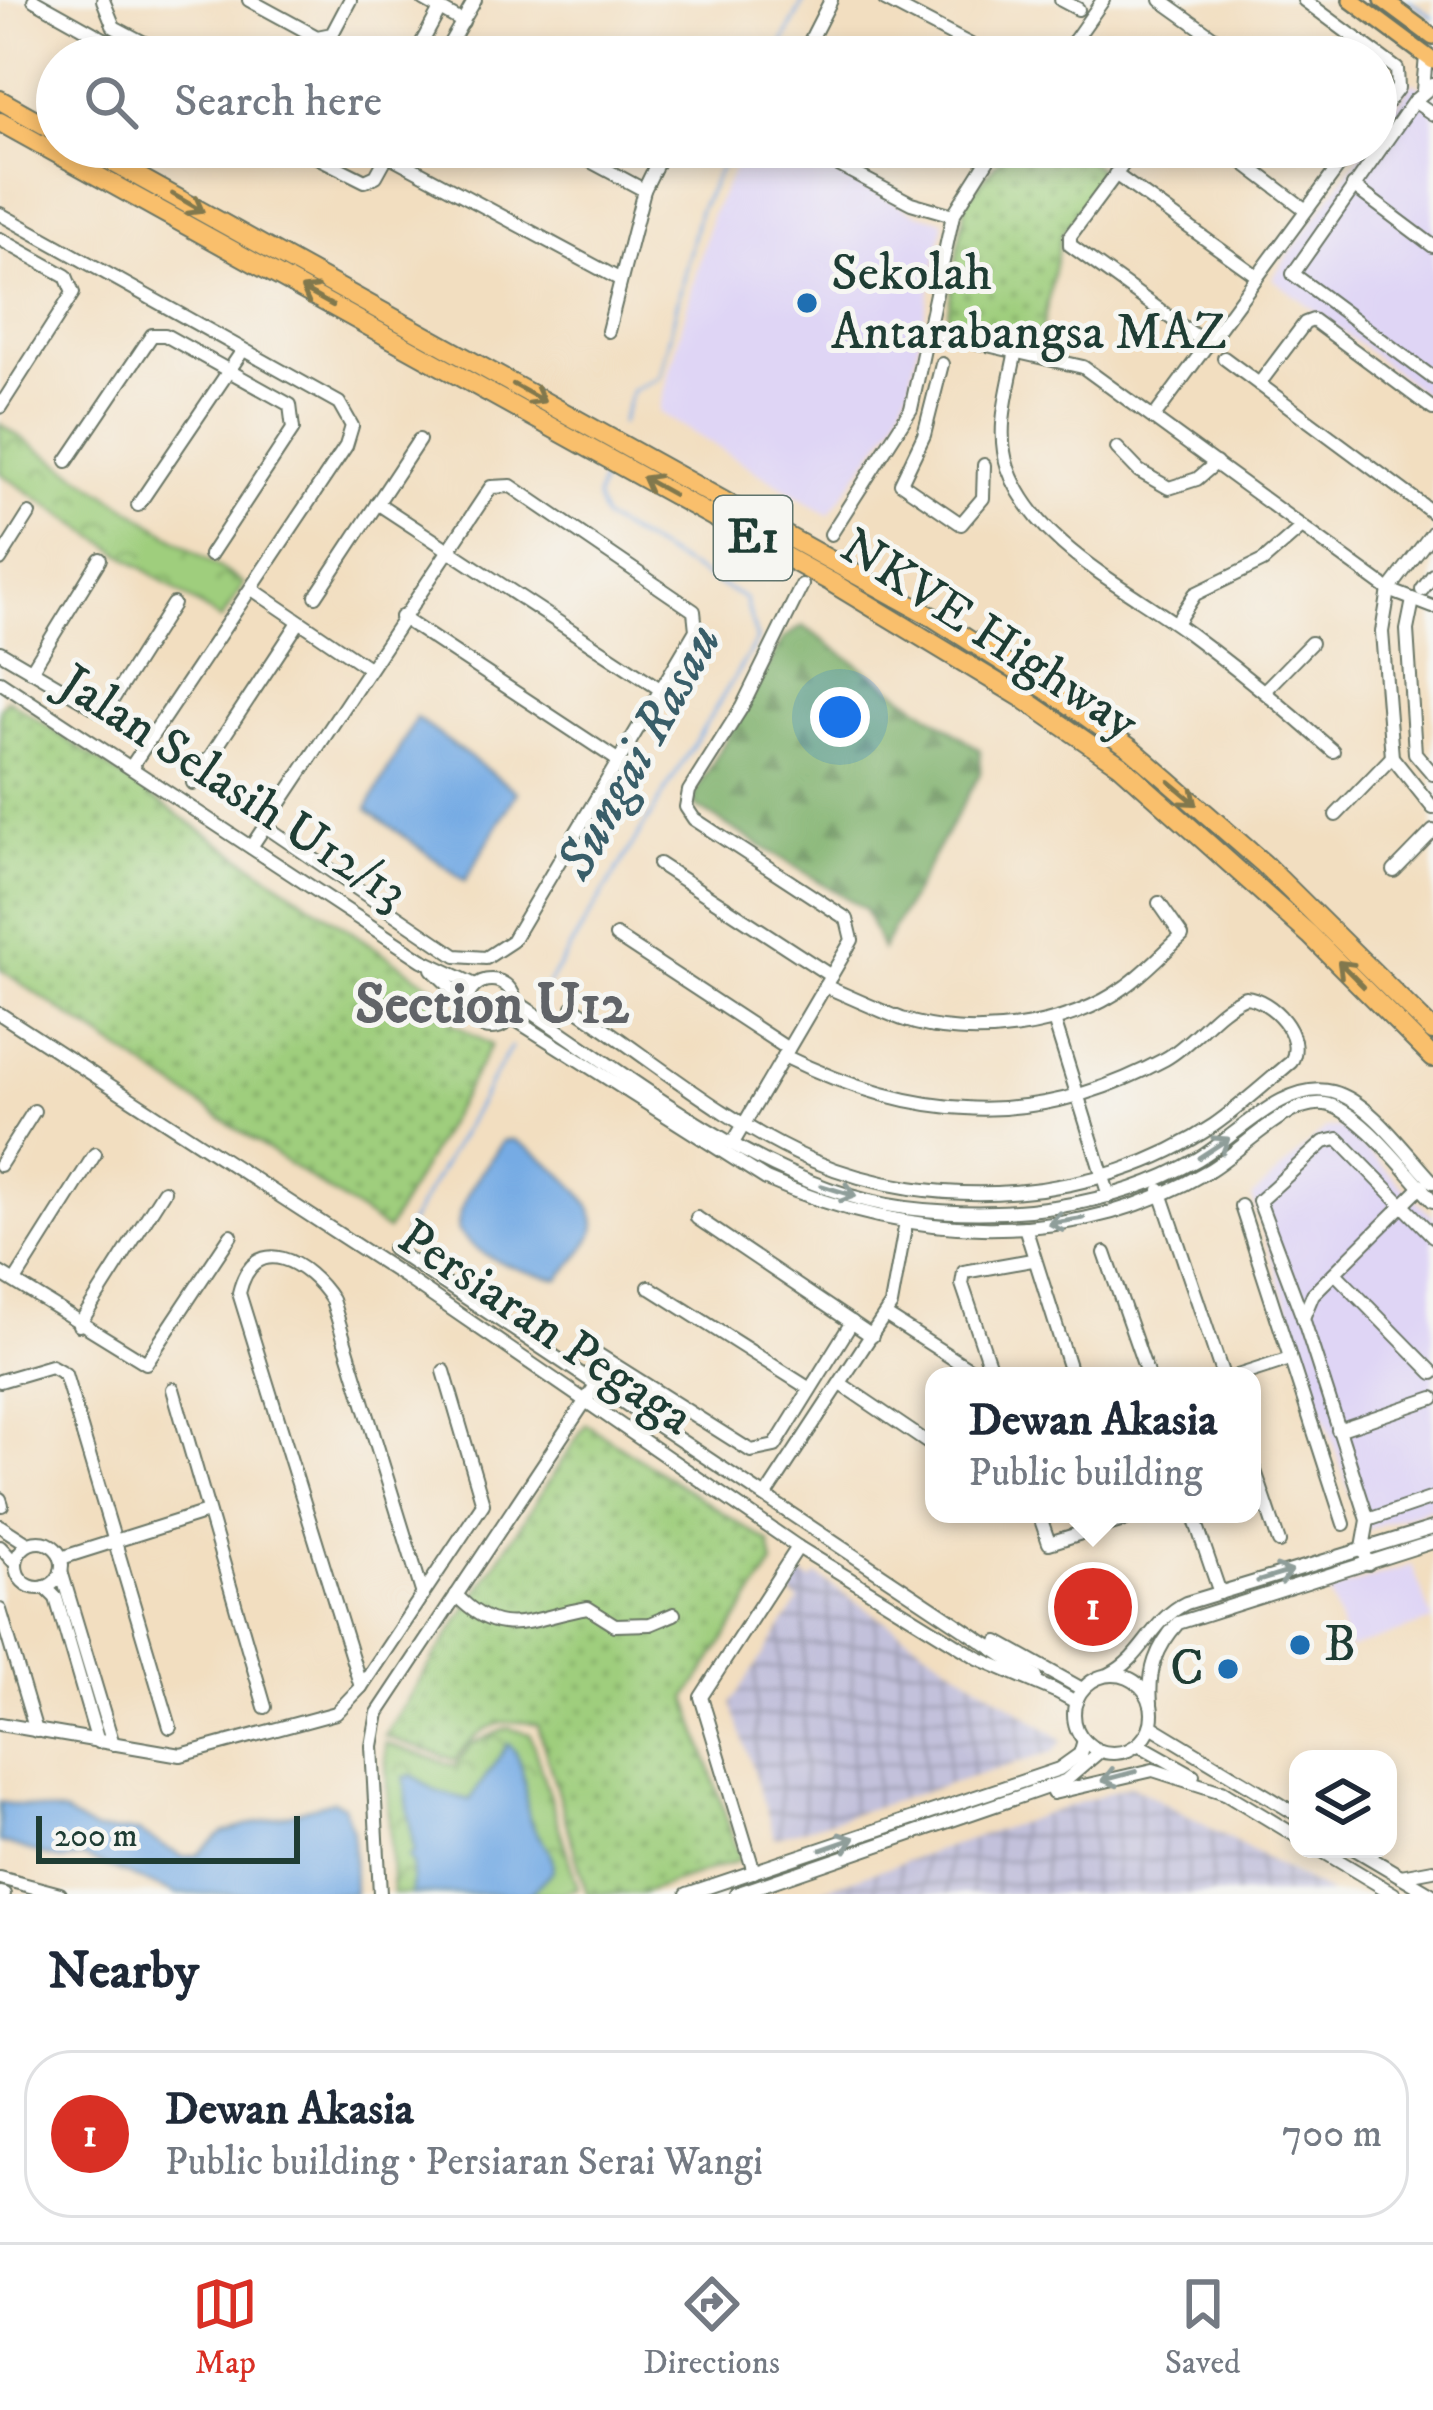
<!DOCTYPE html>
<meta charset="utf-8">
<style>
:root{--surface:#fff;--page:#f2f2f3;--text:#1f2937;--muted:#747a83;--line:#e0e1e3;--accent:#d93025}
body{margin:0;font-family:"IM FELL DW Pica",serif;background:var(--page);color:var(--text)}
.controls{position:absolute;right:36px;bottom:36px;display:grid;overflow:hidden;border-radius:24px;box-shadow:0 6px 18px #0003}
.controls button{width:108px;height:108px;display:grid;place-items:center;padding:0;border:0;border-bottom:3px solid var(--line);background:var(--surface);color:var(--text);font:60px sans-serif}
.scale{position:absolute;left:36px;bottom:30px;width:264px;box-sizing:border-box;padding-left:12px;border:6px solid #1f3d34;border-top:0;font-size:33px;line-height:42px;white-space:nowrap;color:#1f3d34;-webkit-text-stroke:9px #f6f6f2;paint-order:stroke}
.you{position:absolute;left:840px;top:717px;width:42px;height:42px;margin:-30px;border:9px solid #fff;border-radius:50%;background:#1a73e8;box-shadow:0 0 0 18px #1a73e833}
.badge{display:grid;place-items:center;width:78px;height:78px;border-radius:50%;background:var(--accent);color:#fff;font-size:39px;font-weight:700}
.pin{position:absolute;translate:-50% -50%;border:6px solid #fff;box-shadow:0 3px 12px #0006}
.popup{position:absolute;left:925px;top:1367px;width:336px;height:156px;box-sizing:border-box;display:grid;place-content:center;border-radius:24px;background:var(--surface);filter:drop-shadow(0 3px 9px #0005);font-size:39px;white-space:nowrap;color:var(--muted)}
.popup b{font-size:45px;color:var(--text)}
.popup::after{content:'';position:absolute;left:50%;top:100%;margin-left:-24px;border:24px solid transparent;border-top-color:var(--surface)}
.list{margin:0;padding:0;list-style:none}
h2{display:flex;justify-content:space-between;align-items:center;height:156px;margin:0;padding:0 48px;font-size:51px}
h2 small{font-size:39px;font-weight:400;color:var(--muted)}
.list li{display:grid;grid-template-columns:78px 1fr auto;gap:36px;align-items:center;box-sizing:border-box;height:168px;margin:0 24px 24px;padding:0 24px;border:3px solid var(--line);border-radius:48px}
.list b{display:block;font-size:45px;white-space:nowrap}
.list p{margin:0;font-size:39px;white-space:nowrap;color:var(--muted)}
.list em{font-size:39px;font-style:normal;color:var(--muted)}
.icon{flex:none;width:66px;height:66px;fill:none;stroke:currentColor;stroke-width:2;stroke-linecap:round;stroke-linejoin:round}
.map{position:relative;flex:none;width:1433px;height:1894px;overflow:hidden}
.search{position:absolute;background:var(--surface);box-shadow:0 6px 18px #0003;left:36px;right:36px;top:36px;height:132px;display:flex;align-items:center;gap:30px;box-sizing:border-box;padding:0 42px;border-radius:66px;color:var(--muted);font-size:45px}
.sheet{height:348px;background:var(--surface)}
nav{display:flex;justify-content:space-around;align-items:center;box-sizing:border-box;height:168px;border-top:3px solid var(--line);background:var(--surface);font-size:33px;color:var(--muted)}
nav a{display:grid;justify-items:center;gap:6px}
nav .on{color:var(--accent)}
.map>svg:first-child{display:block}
.built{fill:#dfd5f5}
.industrial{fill:url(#industrial-grid)}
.grass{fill:url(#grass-dots);stroke:#5f8658;stroke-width:3}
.forest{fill:url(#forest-firs);stroke:#4f7750;stroke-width:3}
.park{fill:url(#park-crowns);stroke:#5f8658;stroke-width:3}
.water{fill:#76abe4;stroke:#4a748c;stroke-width:3}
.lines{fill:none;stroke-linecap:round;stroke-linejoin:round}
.stream{stroke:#76abe4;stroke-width:3}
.minor-casing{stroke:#697565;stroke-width:16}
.major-casing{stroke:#697565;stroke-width:20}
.highway-casing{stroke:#697565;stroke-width:22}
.minor{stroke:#fff;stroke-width:12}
.major{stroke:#f9bf6c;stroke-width:15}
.highway{stroke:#f9bf6c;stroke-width:18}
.oneway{stroke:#81784d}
.oneway2{stroke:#8f9e9a}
.poi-dot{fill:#1f6fb2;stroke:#f6f6f2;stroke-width:4.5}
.labels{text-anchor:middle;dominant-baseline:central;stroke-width:10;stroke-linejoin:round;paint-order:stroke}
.shield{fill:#f6f6f2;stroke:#60746d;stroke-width:3}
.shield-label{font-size:48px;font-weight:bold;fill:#1f3d34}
.poi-label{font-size:51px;fill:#1f3d34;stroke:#f6f6f2;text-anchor:start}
.street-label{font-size:51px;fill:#1f3d34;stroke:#f6f6f2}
.water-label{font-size:54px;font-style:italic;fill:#395e69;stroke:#f6f6f2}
.quarter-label{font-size:57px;font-weight:bold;fill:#616468;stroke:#f6f6f2}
</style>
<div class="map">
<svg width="1433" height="1894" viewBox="0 0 1433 1894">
<defs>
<pattern id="industrial-grid" width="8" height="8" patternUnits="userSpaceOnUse" patternTransform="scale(3)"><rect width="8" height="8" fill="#c3c1db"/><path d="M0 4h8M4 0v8" fill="none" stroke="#9e9eb2"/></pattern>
<pattern id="grass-dots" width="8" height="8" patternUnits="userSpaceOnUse" patternTransform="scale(3)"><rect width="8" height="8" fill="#9fce7d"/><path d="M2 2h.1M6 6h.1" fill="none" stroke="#81a867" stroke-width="1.8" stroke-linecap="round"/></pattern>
<pattern id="forest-firs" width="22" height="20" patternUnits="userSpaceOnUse" patternTransform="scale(3)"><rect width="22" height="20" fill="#7fb16c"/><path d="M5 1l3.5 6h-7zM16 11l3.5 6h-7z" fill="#67915a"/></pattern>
<pattern id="park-crowns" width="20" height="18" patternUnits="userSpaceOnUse" patternTransform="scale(3)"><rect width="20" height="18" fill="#9fce7d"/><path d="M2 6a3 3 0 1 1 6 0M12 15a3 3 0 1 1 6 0" fill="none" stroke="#81a867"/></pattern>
</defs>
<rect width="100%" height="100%" fill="#f6f6f2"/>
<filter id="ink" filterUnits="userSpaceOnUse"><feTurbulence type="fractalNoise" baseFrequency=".00833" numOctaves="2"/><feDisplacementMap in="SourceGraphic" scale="24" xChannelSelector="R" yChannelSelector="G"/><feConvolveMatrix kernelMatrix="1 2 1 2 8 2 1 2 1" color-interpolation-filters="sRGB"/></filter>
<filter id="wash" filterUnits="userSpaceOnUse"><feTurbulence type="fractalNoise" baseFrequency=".004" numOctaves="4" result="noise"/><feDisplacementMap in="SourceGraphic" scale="48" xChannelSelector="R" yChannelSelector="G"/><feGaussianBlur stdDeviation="2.7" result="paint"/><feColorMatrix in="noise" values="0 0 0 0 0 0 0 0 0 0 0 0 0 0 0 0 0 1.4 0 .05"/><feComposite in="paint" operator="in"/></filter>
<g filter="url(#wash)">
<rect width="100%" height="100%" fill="#f2dec0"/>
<g class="built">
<path d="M1413 82 1433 95V401L1272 278 1366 147H1376V133Z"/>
<path d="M745 147H785L915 213 944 221 910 384 895 421 829 515 659 412 712 214Z"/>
<path d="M1326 1128H1344L1433 1217V1507L1362 1531 1252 1197Z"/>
<path d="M1412 1565 1433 1621 1349 1649 1329 1592Z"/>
</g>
<g class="industrial">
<path d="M795 1570 812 1581 816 1575 1063 1740 1053 1752 775 1838 731 1703 799 1601 783 1588Z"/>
<path d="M1131 1785 1331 1894H808Z"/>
</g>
<g class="grass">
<path d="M1010 147H1073L1106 175 1061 235 1039 345 946 324 966 200Z"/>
<path d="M7 699 445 995 452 1023 491 1045 387 1230 0 969V709Z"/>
<path d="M586 1424 769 1543 773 1564 687 1698 740 1860 640 1894H587L538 1725C501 1715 475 1729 455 1760L384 1736Z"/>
</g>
<path class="forest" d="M803 626 980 750V773L882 949 865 909 694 805 695 794 784 638Z"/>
<g class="park">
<path d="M0 424 244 584 221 620 0 473Z"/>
<path d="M508 1728 530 1734 578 1888 560 1894H393L385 1743 455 1766 471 1744Z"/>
</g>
<g class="water">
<path d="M416 718 517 792 465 881 367 809Z"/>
<path d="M514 1140C539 1153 607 1203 593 1234 587 1249 569 1266 559 1279 522 1272 483 1261 458 1231 457 1198 486 1169 503 1141Z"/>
<path d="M508 1744C528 1761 522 1790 529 1817 534 1838 557 1849 552 1871L530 1894H412L413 1864 408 1856 414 1852 404 1778 412 1775 438 1792 470 1800Z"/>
<path d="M333 1801 343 1806 353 1831 354 1894H177L83 1857 63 1861 0 1842V1802L65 1814 94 1831 138 1832 183 1857 197 1855 222 1833Z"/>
</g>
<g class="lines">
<g class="stream">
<path d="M1408 0 1433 18"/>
<path d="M776 57 804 0"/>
<path d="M621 423 632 391 660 377 699 211 731 147"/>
<path d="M542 994 757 640 745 599 604 519 596 498 604 474"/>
<path d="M404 1233 511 1047"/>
</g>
</g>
</g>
<g filter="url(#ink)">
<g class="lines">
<g class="minor-casing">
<g id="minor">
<path d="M34 0 136 57"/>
<path d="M103 0 114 27 171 57"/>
<path d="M249 0 317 37 332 34 350 0"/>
<path d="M424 0 463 22"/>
<path d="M885 0 994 57"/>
<path d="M1061 0 1078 9"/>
<path d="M1161 0 1241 57"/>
<path d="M1304 0 1397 69 1398 88 1376 117"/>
<path d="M1073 42 1094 57"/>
<path d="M414 57 440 9"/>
<path d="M442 57 475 0"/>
<path d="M802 57 831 0"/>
<path d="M1063 57 1103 0"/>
<path d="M1433 85 1414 101 1293 274 1433 378"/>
<path d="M1423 90 1426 56"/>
<path d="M1414 101 1433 114"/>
<path d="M297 147 365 181 376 176 392 147"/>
<path d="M564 147 644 190"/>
<path d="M804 147 911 203 953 215"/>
<path d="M1136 147 1070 236V245L1208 345"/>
<path d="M1223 147 1306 210"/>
<path d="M388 155 619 279"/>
<path d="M1115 174 1257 276"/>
<path d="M1353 186 1433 246"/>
<path d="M0 214 339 403 352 426 346 446 131 767"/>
<path d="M0 239 66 276 73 293 0 407"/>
<path d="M608 331 644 190 665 147"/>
<path d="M931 332 1083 367 1389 590 1433 607"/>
<path d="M1016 350C1009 388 995 430 1008 468 1035 546 1129 588 1190 634 1240 671 1287 710 1333 751"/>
<path d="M1224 358 1433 513"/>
<path d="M942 364 924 435 901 483 961 524 983 498 984 465"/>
<path d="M1259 384 1305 323 1313 320 1433 409"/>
<path d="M1154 417 1353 147"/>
<path d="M1117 448 1139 471 1169 488 1197 479 1216 463"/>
<path d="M67 461 152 335H165L290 405 293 429 210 555"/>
<path d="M377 503 660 689"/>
<path d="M138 505 243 350"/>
<path d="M1433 532 1389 590 1382 632 1392 757 1433 808"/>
<path d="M831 534 911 409 953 215 996 147"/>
<path d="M0 560 29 514"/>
<path d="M252 589 367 667"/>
<path d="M1422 590 1433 575"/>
<path d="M316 596 419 440"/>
<path d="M1413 600 1407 630 1415 753 1433 774"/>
<path d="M401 617 619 761"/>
<path d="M1176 623 1195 594 1263 561 1302 527"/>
<path d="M0 652 104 713 173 604"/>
<path d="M31 671 100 559"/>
<path d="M0 682 422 960 475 985"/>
<path d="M1265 690 1311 643"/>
<path d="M193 783 299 622"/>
<path d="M1336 815 1392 757"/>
<path d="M251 847 491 487 511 486 694 611 696 630 512 941 486 958 456 956 265 826"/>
<path d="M659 864 831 976"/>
<path d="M1394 871 1433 831"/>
<path d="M616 936 788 1049"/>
<path d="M432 969 466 1002"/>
<circle cx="491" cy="1004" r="24"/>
<path d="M825 986C850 997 876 1009 902 1019 969 1042 1069 1029 1126 986 1146 972 1163 953 1182 936L1159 903"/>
<path d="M515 1001C631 1076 766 1190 906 1208 1004 1220 1111 1209 1198 1159 1236 1137 1285 1079 1333 1092 1371 1102 1406 1154 1433 1182"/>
<path d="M573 1007C650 1058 726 1123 811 1160 936 1214 1100 1202 1214 1125 1241 1106 1266 1083 1291 1062 1306 1036 1272 999 1245 997 1214 1010 1194 1043 1165 1059 1033 1131 914 1120 784 1056"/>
<path d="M0 1014 405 1277 798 1547 978 1658 1055 1691"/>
<path d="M511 1017 766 1179C906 1241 1073 1251 1208 1171 1241 1152 1285 1099 1325 1104 1358 1108 1409 1176 1433 1201"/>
<path d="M1054 1020 1109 1196"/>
<path d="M733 1143 852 940 847 919 694 819 686 807 689 791 742 707 802 585"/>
<path d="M0 1165 34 1111"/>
<path d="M1160 1190 1223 1376"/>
<path d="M1241 1206 1344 1524"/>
<path d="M697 1218 872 1336"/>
<path d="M1025 1227 1072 1376"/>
<path d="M393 1249 1036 1677"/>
<path d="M1105 1253 1148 1376"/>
<path d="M0 1273 146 1363 231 1235"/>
<path d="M1336 1274 1433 1373"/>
<path d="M15 1281 95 1154"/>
<path d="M649 1287 810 1389"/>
<path d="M885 1315 968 1368"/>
<path d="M1303 1318 1313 1294 1422 1186"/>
<path d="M79 1325 164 1191"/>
<path d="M599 1355 751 1451 775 1446 852 1322"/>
<path d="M993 1376 962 1284 964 1272 1032 1260"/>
<path d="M1237 1376 1290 1359"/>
<path d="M0 1381 51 1366 65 1374 170 1727"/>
<path d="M841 1384 934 1447"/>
<path d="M173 1389 265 1707"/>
<path d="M1338 1430 1433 1398"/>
<path d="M1252 1462 1279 1542"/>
<path d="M767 1494 891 1305 906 1222"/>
<path d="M0 1499 2 1505"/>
<path d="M1039 1514 1049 1543 1143 1514"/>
<path d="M1193 1514 1220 1593"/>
<path d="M1368 1520 1433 1498"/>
<path d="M0 1526 28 1544"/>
<circle cx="39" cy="1565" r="23"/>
<path d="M0 1547 16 1564"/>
<path d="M61 1558 207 1512"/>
<path d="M1368 1564 1363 1548 1368 1520 1303 1318 1259 1201 1324 1142 1338 1139 1433 1236"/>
<path d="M61 1571 113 1744"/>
<path d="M45 1587 56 1598 98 1742"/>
<path d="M456 1595C503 1644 530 1617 588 1608L615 1625 650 1624 674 1614"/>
<path d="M0 1610 36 1731"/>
<path d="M998 1642 1082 1689"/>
<path d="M1110 1674C1144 1657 1151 1620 1186 1603L1433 1528"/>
<circle cx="1113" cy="1714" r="39"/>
<path d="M361 1687 239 1293C254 1230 308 1262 332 1300L423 1595"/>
<path d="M1052 1689 1076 1702"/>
<path d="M1151 1703C1148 1670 1156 1648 1178 1623L1433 1542"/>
<path d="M0 1724 181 1755 336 1713 361 1687 483 1504 444 1371"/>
<path d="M1151 1726 1298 1815"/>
<path d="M1138 1744 1193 1775"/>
<path d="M1222 1791 1298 1837"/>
<path d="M1053 1793 1153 1770 1225 1793"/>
<path d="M1319 1849 1394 1894"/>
<path d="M1355 1849 1431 1894"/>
<path d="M754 1872 701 1697 798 1547"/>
<path d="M1401 1876 1433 1870"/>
<path d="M0 1878 60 1894"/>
<path d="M0 1893 4 1894"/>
<path d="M380 1894 372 1746 378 1713 598 1382"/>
<path d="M687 1894 1059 1769 1080 1754 1084 1740"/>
<path d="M736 1894 1065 1781 1100 1751"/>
</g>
</g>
<g class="major-casing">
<g id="major">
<path d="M1351 0 1433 61"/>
<path d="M1383 0 1433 37"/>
</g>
</g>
<g class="highway-casing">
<g id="highway">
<path d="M0 100 57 132"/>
<path d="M0 122 831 582 1021 697 1120 765 1310 935 1433 1058"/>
<path d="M85 147 931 616 1069 704 1133 750 1264 864 1433 1031"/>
</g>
</g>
<use href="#minor" class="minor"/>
<use href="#major" class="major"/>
<use href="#highway" class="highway"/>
</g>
<defs><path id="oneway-shaft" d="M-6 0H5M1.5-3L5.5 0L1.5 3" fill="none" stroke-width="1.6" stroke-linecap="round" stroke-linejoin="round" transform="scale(3)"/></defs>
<g class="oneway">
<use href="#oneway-shaft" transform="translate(188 203) rotate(30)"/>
<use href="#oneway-shaft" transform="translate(317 297) rotate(-151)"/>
<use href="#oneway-shaft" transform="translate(529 393) rotate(29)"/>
<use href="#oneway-shaft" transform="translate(658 486) rotate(-151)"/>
<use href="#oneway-shaft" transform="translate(1183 793) rotate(40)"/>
<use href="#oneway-shaft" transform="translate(1351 974) rotate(-135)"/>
</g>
<g class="oneway2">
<use href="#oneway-shaft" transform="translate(1214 1148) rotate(-33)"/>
<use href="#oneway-shaft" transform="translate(839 1191) rotate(17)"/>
<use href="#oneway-shaft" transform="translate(1066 1221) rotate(171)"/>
<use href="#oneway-shaft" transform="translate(1275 1576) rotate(-17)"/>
<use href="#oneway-shaft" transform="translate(1119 1776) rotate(165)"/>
<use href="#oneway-shaft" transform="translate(838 1844) rotate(-19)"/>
</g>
</g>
<g class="poi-dot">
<circle cx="807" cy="303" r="12"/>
<circle cx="1300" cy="1645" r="12"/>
<circle cx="1228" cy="1669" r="12"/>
</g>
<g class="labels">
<rect class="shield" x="714" y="496" width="78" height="84" rx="9"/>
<g class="shield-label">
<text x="753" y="538">E1</text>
</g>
<g class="poi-label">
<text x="831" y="274">Sekolah<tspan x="831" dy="59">Antarabangsa MAZ</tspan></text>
<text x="1324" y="1645">B</text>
<text x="1204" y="1669" text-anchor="end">C</text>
</g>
<g class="street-label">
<text transform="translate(989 635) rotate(33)">NKVE Highway</text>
<text transform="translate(233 788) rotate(33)">Jalan Selasih U12/13</text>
<text transform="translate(545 1328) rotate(34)">Persiaran Pegaga</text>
</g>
<g class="water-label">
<text transform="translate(640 752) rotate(-61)">Sungai Rasau</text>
</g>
<g class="quarter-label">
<text x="492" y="1005">Section U12</text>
</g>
</g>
</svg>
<div class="controls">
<button><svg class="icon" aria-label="layers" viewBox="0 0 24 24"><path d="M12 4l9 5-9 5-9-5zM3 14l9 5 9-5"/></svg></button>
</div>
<div class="scale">200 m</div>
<div class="you"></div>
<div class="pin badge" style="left:1093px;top:1607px">1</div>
<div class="popup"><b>Dewan Akasia</b>Public building</div>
<div class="search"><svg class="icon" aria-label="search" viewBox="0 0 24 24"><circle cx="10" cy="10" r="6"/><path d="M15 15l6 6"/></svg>Search here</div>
</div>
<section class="sheet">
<h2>Nearby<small></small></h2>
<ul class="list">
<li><span class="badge">1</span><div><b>Dewan Akasia</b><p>Public building · Persiaran Serai Wangi</p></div><em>700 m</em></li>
</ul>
</section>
<nav>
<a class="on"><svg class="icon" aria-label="map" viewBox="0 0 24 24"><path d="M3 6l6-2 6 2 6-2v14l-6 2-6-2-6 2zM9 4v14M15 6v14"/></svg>Map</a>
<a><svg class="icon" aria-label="directions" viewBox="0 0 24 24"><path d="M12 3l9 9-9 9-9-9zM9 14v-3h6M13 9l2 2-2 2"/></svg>Directions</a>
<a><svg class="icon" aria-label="saved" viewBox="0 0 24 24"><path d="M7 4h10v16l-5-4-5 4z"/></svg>Saved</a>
</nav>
